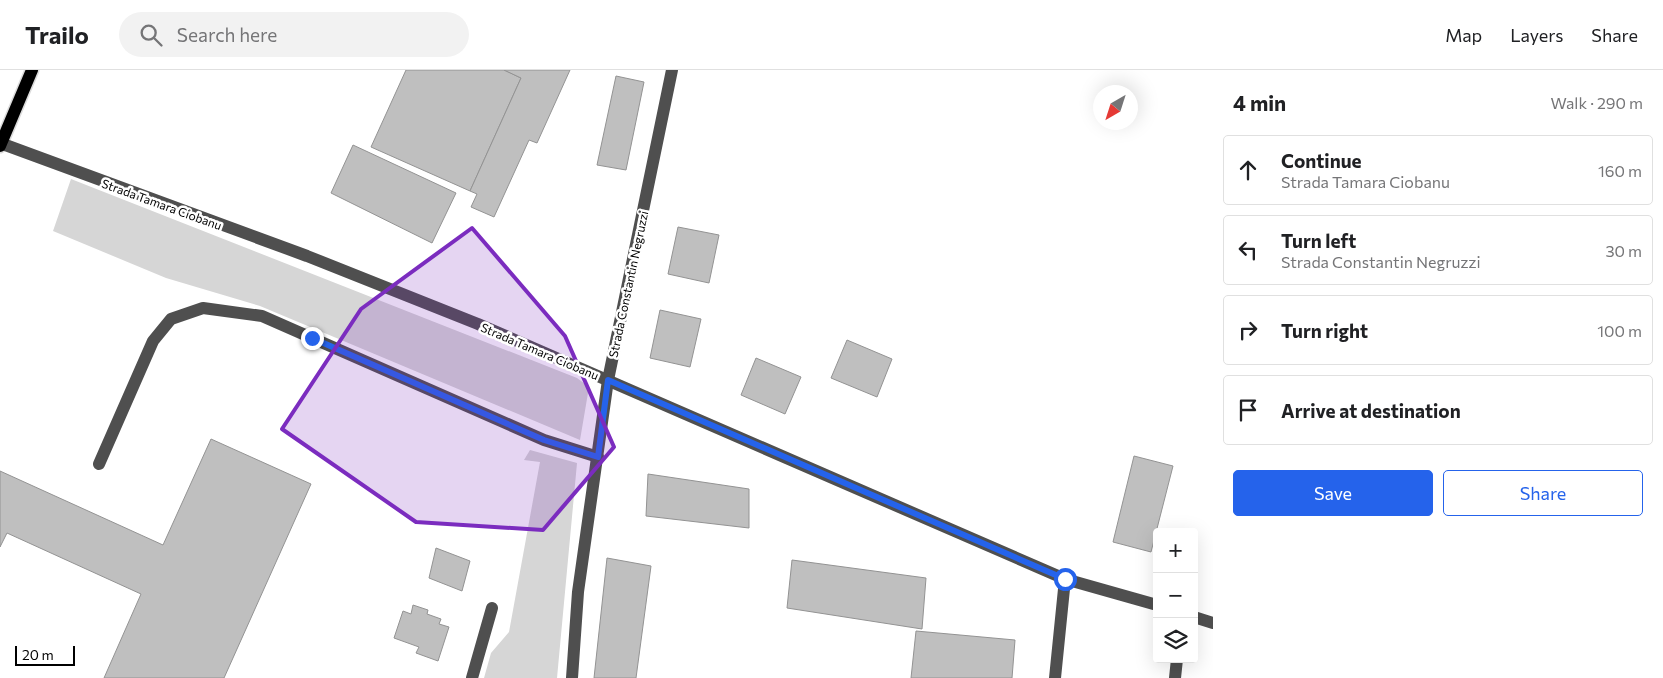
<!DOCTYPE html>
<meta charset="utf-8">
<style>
:root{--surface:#fff;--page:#f2f2f2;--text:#202124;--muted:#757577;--line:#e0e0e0;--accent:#2563eb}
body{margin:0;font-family:Commissioner,sans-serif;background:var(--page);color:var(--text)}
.controls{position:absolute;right:15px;bottom:15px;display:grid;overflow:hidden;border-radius:5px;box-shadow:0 5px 20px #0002}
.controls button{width:45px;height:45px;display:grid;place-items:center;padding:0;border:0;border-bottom:1px solid var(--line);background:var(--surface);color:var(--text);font:25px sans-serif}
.compass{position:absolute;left:1093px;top:15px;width:45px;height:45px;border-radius:50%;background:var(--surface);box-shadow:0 5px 20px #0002;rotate:219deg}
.scale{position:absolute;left:15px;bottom:12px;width:60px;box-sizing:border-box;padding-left:5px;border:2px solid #000;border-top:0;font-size:14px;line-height:18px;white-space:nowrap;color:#000;-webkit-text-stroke:4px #fff;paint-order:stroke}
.stop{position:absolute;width:15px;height:15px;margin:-11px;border:4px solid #2563eb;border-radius:50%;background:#fff}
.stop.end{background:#2563eb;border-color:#fff;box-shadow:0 1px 5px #0008}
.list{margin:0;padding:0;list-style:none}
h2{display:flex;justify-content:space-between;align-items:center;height:65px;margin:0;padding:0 20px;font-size:21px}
h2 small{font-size:16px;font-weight:400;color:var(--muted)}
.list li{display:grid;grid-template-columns:32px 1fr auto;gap:15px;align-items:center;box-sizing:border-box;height:70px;margin:0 10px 10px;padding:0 10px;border:1px solid var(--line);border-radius:5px}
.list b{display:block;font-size:19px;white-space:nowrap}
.list p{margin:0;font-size:16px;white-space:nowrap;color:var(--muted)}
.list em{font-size:16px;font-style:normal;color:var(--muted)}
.actions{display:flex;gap:10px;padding:15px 20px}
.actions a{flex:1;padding:11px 0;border:1px solid var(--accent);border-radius:5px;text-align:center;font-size:18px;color:var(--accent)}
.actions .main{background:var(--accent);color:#fff}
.icon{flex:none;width:28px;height:28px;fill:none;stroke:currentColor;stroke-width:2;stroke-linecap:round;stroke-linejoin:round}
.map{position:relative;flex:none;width:1213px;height:608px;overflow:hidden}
header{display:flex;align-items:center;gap:30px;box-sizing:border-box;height:70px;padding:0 25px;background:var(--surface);border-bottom:1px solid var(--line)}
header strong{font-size:24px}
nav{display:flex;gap:28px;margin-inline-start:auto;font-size:18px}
.search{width:350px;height:45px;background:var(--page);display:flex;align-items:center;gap:12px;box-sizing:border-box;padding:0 18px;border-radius:28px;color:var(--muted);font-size:19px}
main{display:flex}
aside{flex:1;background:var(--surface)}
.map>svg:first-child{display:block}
.green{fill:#d6d6d6}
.building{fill:#bfbfbf;stroke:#939393}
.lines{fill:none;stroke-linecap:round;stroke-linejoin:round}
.major-casing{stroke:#dbdbdb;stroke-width:15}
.minor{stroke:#4f4f4f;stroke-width:12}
.major{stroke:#000;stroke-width:12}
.route{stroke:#2563eb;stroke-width:6}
.marked{fill:#7b2cbf;fill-opacity:0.2;stroke:#7b2cbf;stroke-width:4;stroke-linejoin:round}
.labels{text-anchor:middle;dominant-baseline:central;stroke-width:5;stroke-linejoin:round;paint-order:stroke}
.street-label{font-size:12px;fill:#000;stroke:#fff}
</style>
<header>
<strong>Trailo</strong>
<div class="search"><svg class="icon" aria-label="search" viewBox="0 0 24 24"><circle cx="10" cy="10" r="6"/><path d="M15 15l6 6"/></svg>Search here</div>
<nav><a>Map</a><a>Layers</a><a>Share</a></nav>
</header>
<main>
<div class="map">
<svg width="1213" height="608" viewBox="0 0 1213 608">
<rect width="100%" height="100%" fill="#fff"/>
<g class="green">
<path d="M71 109 577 308 589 317 580 370 260 236 166 208 53 161Z"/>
<path d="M530 380 577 393 557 608H484L491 583 509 562 540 392 524 390Z"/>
</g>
<g class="building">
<path d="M406 0H504L521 8 470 121 371 77Z"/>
<path d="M504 0H570L537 73 529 70 494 147 471 137 477 124 470 121 521 8Z"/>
<path d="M616 6 644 12 626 100 597 95Z"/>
<path d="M353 75 456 123 432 173 331 123Z"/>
<path d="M678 157 719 165 709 213 668 204Z"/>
<path d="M660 240 701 249 690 297 650 288Z"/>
<path d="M847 270 892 289 877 327 831 308Z"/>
<path d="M756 288 801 307 785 344 741 325Z"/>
<path d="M211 369 311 414 224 608H104L141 524 7 463 0 477V401L163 475Z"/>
<path d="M1134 386 1173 396 1151 482 1113 472Z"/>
<path d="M648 404 749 419V458L646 446Z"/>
<path d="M436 478 470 491 462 521 429 508Z"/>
<path d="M607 488 651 496 636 608H594Z"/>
<path d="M792 490 926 508 922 559 787 538Z"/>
<path d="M413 535 428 540 427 544 441 549 439 554 449 557 438 591 416 583 419 577 394 568 403 541 411 544Z"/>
<path d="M916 561 1015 570 1012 608H911Z"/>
</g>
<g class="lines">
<g class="major-casing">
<path id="major" d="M0 76 32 0"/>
</g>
<g class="minor">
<path d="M0 73 307 186 478 254 1065 509 1157 535"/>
<path d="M99 394 153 271 171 249 203 238 262 246 544 370 598 387"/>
<path d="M1194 547 1213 553"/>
<path d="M472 608 492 538"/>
<path d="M572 608 578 522 608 310 672 0"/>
<path d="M1055 608 1065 509"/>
<path d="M1175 608 1177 589"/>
</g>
<use href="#major" class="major"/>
</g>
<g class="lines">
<path class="route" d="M312 268 544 370 598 387 608 310 1065 509"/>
</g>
<path class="marked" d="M472 158 565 266 614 377 543 460 416 452 282 359 361 239Z"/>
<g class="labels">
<g class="street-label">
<text transform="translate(162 134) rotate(20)">Strada Tamara Ciobanu</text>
<text transform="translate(628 214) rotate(-78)">Strada Constantin Negruzzi</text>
<text transform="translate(540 281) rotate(23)">Strada Tamara Ciobanu</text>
</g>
</g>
</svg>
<div class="controls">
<button>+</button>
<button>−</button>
<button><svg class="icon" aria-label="layers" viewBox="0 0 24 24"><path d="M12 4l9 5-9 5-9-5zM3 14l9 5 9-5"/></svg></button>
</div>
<svg class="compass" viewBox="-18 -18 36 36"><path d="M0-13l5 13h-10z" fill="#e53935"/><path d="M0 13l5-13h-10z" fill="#757577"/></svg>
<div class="scale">20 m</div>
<div class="stop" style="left:1065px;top:509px"></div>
<div class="stop end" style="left:312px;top:268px"></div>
</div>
<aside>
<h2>4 min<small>Walk · 290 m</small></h2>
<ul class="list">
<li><svg class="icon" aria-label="ahead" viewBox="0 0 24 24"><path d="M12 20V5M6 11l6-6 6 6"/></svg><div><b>Continue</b><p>Strada Tamara Ciobanu</p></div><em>160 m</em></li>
<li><svg class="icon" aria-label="left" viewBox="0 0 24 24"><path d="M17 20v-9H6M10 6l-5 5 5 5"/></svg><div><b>Turn left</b><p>Strada Constantin Negruzzi</p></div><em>30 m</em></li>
<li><svg class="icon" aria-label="right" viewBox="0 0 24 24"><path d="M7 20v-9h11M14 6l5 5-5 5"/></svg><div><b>Turn right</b></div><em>100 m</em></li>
<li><svg class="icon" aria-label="arrive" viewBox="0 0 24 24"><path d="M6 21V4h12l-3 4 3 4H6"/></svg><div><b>Arrive at destination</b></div></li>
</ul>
<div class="actions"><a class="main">Save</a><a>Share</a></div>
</aside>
</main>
